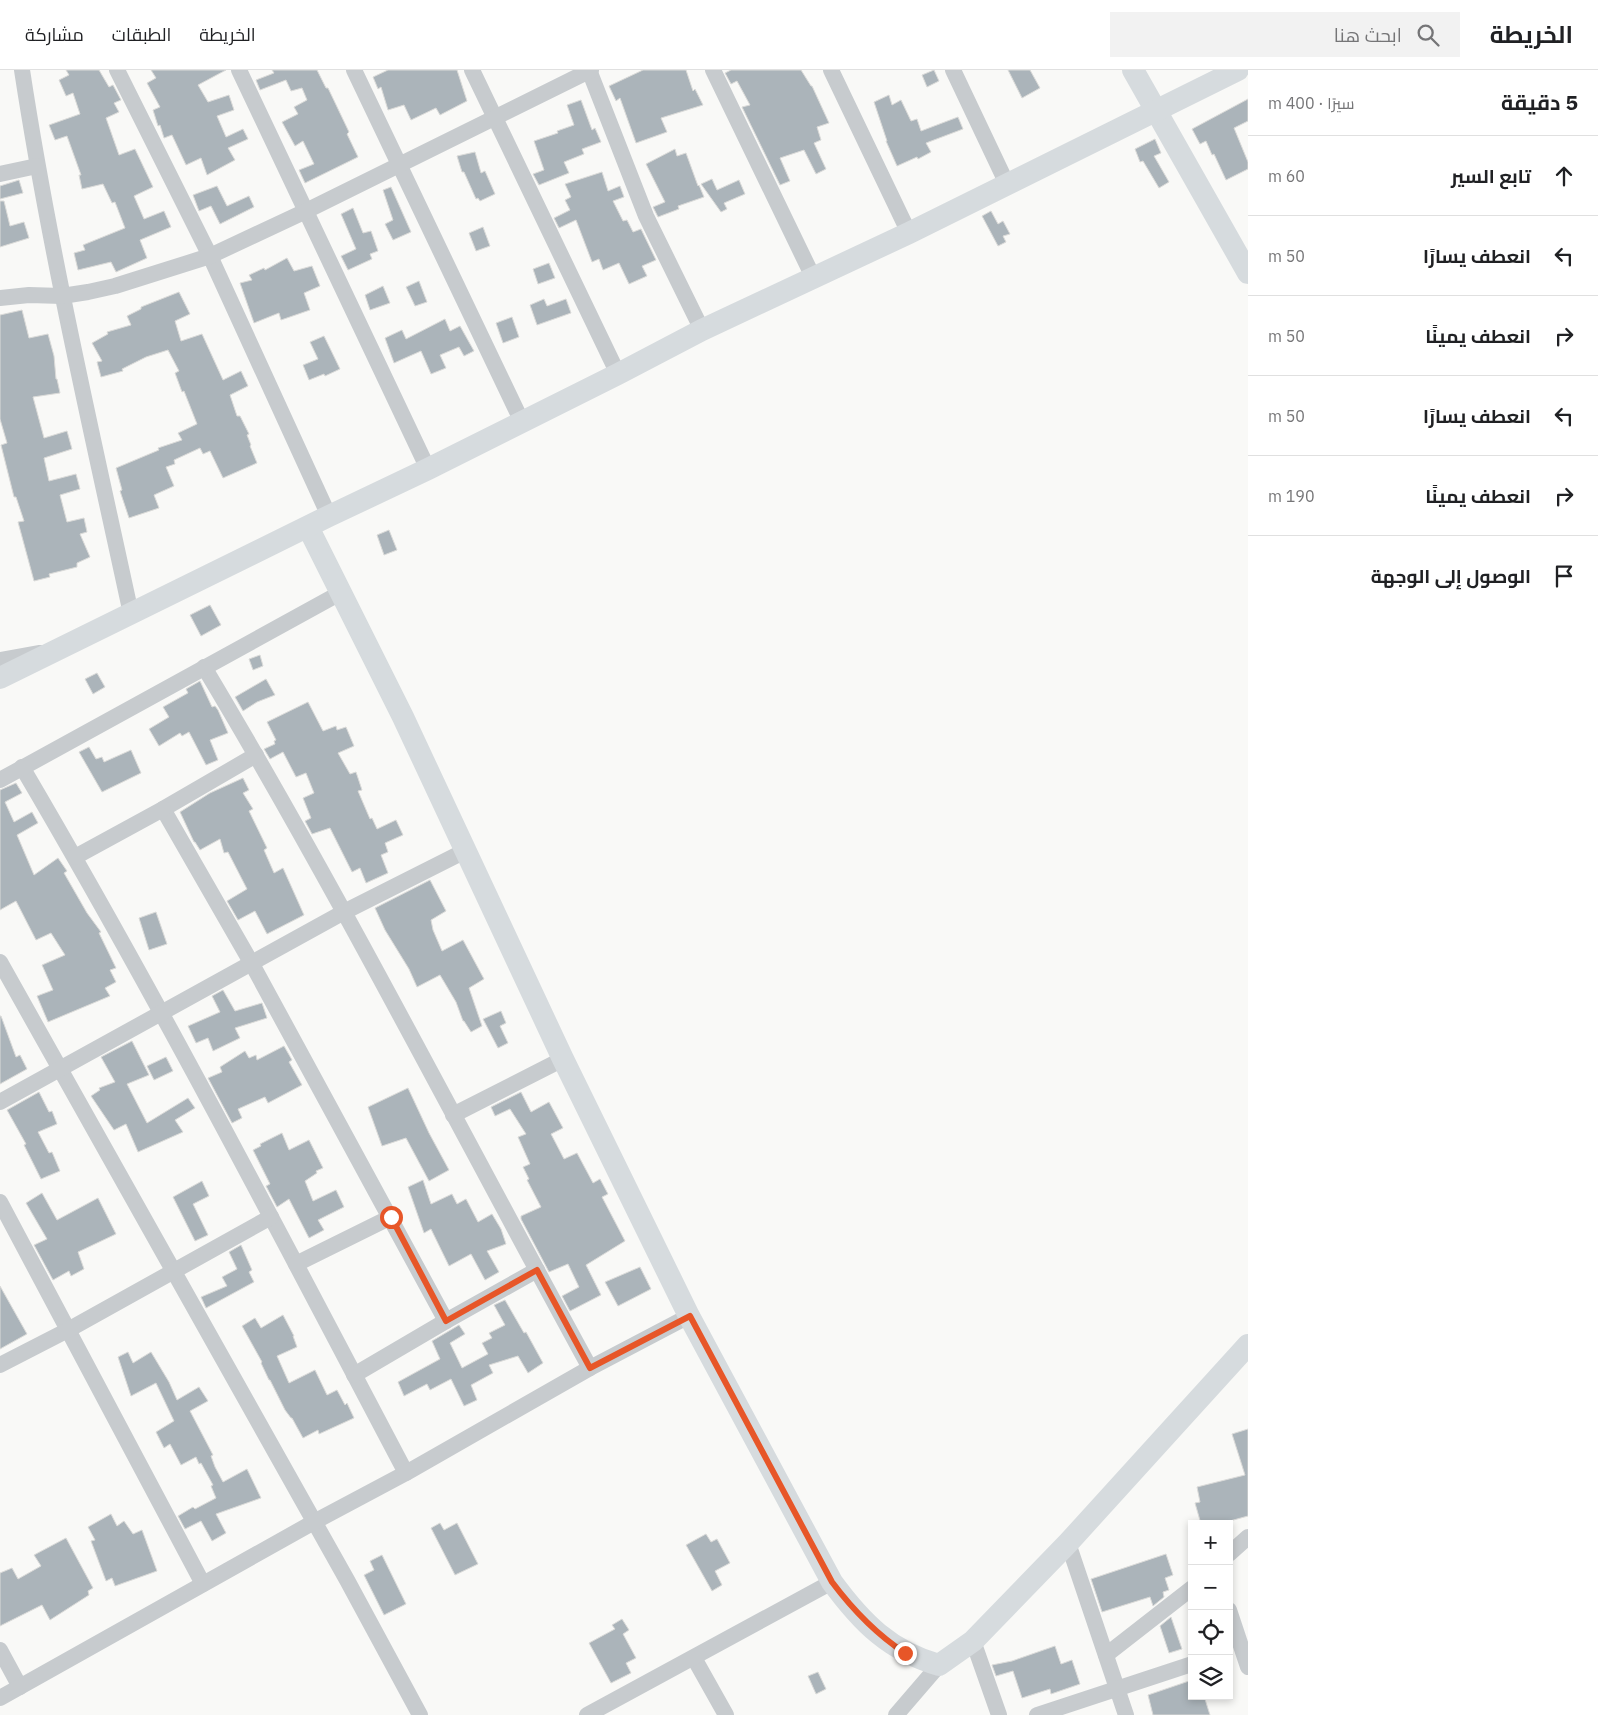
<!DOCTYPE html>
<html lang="ar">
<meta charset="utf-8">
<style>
:root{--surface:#fff;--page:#f2f2f2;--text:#202124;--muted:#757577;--line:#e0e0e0}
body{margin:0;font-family:"IBM Plex Sans",Cairo,sans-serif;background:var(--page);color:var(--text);direction:rtl}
.controls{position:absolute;right:15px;bottom:15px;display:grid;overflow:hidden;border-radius:0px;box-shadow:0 2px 8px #0003}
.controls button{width:45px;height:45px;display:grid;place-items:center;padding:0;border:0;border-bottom:1px solid var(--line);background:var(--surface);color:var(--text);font:25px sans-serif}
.stop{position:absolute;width:15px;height:15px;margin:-11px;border:4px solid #e75628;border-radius:50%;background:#fff}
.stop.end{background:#e75628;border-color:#fff;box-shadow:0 1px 5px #0008}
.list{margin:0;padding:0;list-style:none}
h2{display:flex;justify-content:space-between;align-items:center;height:65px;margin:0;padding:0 20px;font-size:21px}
h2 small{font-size:16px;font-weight:400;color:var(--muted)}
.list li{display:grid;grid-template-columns:32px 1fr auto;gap:15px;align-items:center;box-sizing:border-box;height:80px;padding:0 20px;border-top:1px solid var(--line)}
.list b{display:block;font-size:19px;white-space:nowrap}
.list em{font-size:16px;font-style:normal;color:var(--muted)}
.icon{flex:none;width:28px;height:28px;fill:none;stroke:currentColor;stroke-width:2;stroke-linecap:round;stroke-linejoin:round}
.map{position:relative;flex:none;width:1248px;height:1645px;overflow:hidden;direction:ltr}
header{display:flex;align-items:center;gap:30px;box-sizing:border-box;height:70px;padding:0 25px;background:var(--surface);border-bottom:1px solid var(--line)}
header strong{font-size:24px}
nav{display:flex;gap:28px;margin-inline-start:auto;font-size:18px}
.search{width:350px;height:45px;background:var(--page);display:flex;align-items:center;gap:12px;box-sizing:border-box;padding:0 18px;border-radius:0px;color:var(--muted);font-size:19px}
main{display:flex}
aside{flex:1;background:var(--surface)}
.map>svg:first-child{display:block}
.building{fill:#abb4ba;stroke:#dbdbd9}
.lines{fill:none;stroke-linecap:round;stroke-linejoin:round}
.street{stroke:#c7cbce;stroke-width:16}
.secondary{stroke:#d6dbde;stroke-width:22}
.route{stroke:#e75628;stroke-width:6}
</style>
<header>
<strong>الخريطة</strong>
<div class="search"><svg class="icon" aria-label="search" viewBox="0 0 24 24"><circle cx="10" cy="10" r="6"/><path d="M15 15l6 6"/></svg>ابحث هنا</div>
<nav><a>الخريطة</a><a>الطبقات</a><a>مشاركة</a></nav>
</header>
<main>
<aside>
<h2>5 دقيقة<small>سيرًا · 400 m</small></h2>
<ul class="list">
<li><svg class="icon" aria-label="ahead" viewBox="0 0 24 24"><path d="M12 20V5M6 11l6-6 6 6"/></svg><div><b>تابع السير</b></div><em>60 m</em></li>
<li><svg class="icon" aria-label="left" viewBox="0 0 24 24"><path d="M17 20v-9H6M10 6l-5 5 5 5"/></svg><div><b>انعطف يسارًا</b></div><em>50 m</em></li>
<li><svg class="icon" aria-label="right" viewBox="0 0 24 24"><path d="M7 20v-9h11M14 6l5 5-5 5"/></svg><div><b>انعطف يمينًا</b></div><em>50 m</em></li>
<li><svg class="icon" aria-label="left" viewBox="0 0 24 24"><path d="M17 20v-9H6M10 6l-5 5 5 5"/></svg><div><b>انعطف يسارًا</b></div><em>50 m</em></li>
<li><svg class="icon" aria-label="right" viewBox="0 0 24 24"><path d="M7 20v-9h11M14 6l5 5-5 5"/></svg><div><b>انعطف يمينًا</b></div><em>190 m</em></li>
<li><svg class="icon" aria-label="arrive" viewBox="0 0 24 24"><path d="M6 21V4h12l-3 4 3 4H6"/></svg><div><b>الوصول إلى الوجهة</b></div></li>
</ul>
</aside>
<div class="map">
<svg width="1248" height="1645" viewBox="0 0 1248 1645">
<rect width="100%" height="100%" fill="#f9f9f7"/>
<g class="building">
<path d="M66 0H99L109 17 113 15 121 30 114 33 119 42 106 48 119 85 135 79 153 117 134 126 144 149 164 141 171 157 140 170 147 188 116 202 111 192 78 200 74 183 85 180 83 175 125 158 115 132 112 133 103 114 82 119 79 105H81L67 66 55 70 49 55 80 44 73 23 66 26 59 10 69 5Z"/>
<path d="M151 0H226L198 15 208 32 229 25 234 40 217 46 226 67 243 59 248 69 228 78 235 90 207 105 201 88 186 95 172 65 164 68 160 55 158 56 153 40 160 37 147 13 156 8Z"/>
<path d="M272 0H317L326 18H328L349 62 347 64 358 87 305 113 299 100 314 94 303 71 295 76 282 52 298 44 294 37 307 30 302 18 291 21 286 10 260 20 256 10 274 3Z"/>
<path d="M388 0H457L467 31 440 45 436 38 411 50 404 35 388 40 381 17 378 19 373 7Z"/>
<path d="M643 0H686L693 21 695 19 703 35 661 48 667 62 636 73 620 28 616 31 609 16Z"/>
<path d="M731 0H801L811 16H812L829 53 817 57 821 70 814 73 826 99 816 104 804 80 780 88 790 111 780 115 742 37 750 35 737 11 731 14 725 3Z"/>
<path d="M934 0 939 11 927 17 922 5Z"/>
<path d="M1008 0H1030L1040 18 1022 28Z"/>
<path d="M889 25 892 35 901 30 911 51 917 49 921 61 958 47 963 59 926 73 931 82 918 89 917 87 897 96 886 71H887L874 32Z"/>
<path d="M1248 29V51L1234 58 1248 92V99L1226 110 1214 84 1212 85 1206 71 1200 74 1192 59Z"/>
<path d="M581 30 592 60 595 58 601 72 582 79 584 84 564 92 569 103 539 115 533 104 544 100 534 71 558 63 557 61 574 55 567 35Z"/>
<path d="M1155 69 1161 83 1154 86 1169 112 1159 118 1143 91 1140 92 1135 79Z"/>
<path d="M675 79 677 86 686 83 698 116 699 115 704 127 678 136 679 139 658 147 653 137 665 132 646 94Z"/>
<path d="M475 82 481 103 485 101 495 124 480 131 478 128 476 129 464 102H462L457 86Z"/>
<path d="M602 102 608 121 620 116 624 127 613 131 623 151 627 150 633 162 641 159 656 190 642 196 647 206 629 214 619 193 603 200 599 189 592 192 576 150 559 158 554 148 570 140 565 130 571 127 565 114Z"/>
<path d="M712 109 717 120 739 110 745 124 724 133 727 139 721 142 701 114Z"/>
<path d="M19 110 23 123 0 129V116Z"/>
<path d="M217 116 227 136 249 126 254 137 220 154 211 136 199 141 193 125Z"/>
<path d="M391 117 411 162 393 170 385 154 393 150 383 120Z"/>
<path d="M0 131H4L10 156 24 152 29 168 0 177Z"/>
<path d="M353 138 363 163 371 161 378 181 370 184 372 189 348 200 341 186 356 179 341 144Z"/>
<path d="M991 141 998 154 1003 151 1010 164 1003 166 1006 172 998 176 982 146Z"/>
<path d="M483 157 490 176 476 181 469 163Z"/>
<path d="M287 188 294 201 312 196 320 216 304 223 310 240 281 250 279 243 254 253 240 213 252 210 249 205 264 198 265 200Z"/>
<path d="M549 193 555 208 538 214 533 199Z"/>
<path d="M419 211 427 232 415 236 406 217Z"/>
<path d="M383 216 390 233 370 240 365 225Z"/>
<path d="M179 222 190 244 175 251 181 271 202 264 223 310 241 301 248 316 230 325 237 346H240L249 364 247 365 251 375 250 376 257 393 223 408 210 381 203 384 200 378 174 390 175 394 166 397 174 416 154 425 159 438 129 448 120 421 122 420 116 398 159 380 158 378 182 370 178 363 197 354 184 321 182 322 175 303 179 301 168 280 146 287 122 299 123 301 101 307 97 292 102 291 92 273 108 264 107 262 131 255 127 246 141 239V237Z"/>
<path d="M544 229 547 236 566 229 571 243 537 255 530 235Z"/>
<path d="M22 240 29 268 48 264 54 286 56 309H57L60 323 33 327 44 368 67 361 72 379 44 388 49 411 76 404 80 419 60 425 67 452 84 448 87 462 80 464 90 487 77 493V497L49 504 50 507 34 511 18 452 24 451 16 427H14L1 375 7 373 0 349V245Z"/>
<path d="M512 247 519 267 503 273 496 253Z"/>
<path d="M445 249 450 261 460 256 474 281 464 286 459 277 440 285 446 298 431 304 421 281 394 293 385 268 402 260 406 269Z"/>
<path d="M324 266 340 299 325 306 324 304 309 310 303 295 318 289 310 272Z"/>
<path d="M389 460 397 480 384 485 377 465Z"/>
<path d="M210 535 221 555 201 566 190 545Z"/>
<path d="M260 585 263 596 253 600 249 589Z"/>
<path d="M97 603 105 617 93 624 85 609Z"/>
<path d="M266 609 275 625 257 632 243 641 235 627Z"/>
<path d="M200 611 212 637 215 636 218 640 228 663 210 670 218 690 206 695 189 662 182 666 180 663 159 676 149 659 169 647 163 637 188 623 186 619Z"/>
<path d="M308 632 323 661 336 656 337 660 346 657 354 676 338 683 350 704 356 702 362 720 358 721 370 749 372 748 377 759 396 750 403 765 385 773 388 782 381 785 388 803 366 813 360 798 352 802 330 758 312 764 305 751 311 748 303 728 314 723 306 703 296 707 283 682 270 689 264 679 275 674 274 671 276 670 267 652Z"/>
<path d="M89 677 96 689 102 687 104 692 131 680 141 703 102 722 79 682Z"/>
<path d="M243 708 249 720 243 723 253 739 249 741 267 778 264 780 274 803 283 798 304 845 267 864 255 841 238 850 227 831 247 819 228 782 224 783 220 769 200 780 195 772H194L180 742 210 723Z"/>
<path d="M16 713 22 723 5 732 14 752 32 742 38 753 17 765 34 805 58 788 67 801 64 803 87 843 101 862 99 863 116 898 110 900 116 912 105 918 110 926 48 952 37 926 53 920 42 895 65 885 51 863 36 870 16 831 0 840V720Z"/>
<path d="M430 810 446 841 431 850 433 860 442 881 463 870 484 909 469 918 482 956 471 962 464 951H463L456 932 440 905 417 917 409 899 385 860 375 838Z"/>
<path d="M156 842 167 874 149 880 139 848Z"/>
<path d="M223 920 235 941 262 933 267 948 235 958 240 968 213 981 208 968 196 973 188 956 220 942 212 926Z"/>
<path d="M501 941 506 953 500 956 508 973 498 978 483 949Z"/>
<path d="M0 946H1L16 987 20 985 27 999 0 1014Z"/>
<path d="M132 971 149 1005 127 1014 147 1053 188 1028 195 1038 175 1050 183 1062 138 1082 126 1054 114 1060 91 1026 100 1020 99 1018 115 1012 101 987Z"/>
<path d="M284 976 292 990 289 992 302 1015 268 1033 265 1027 238 1039 242 1048 232 1053 208 1008 222 1002 220 997 245 981 249 988 256 985 257 990Z"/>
<path d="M166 987 173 1001 154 1010 147 996Z"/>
<path d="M408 1018 429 1063 449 1100 429 1111 406 1068 382 1076 368 1037Z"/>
<path d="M39 1022 49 1042 52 1041 57 1054 38 1062 49 1083 52 1082 60 1101 41 1109 24 1075 26 1074 7 1040Z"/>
<path d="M521 1022 531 1042 549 1032 563 1058 551 1064 564 1089 577 1083 593 1113 600 1109 608 1124 602 1127 625 1171 586 1195 601 1225 570 1241 562 1226 579 1217 568 1194 549 1202 521 1149V1146L541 1137 527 1110 529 1109 523 1097 530 1094 518 1067 526 1064 510 1039 495 1046 491 1037Z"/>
<path d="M282 1063 289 1080 309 1070 323 1098 316 1101 317 1103 305 1111 313 1131 336 1120 344 1137 318 1150 324 1160 309 1168 289 1129 277 1137 266 1116 270 1114 253 1080 261 1076 260 1074Z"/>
<path d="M423 1110 431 1134 452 1124 457 1134 466 1129 478 1152 492 1144 501 1159 506 1174 487 1181 499 1202 485 1210 471 1184 449 1196 431 1159 424 1163 408 1117Z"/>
<path d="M202 1111 209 1126 193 1134 208 1165 195 1171 173 1127Z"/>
<path d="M42 1123 57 1150 98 1128 116 1164 78 1182 84 1199 71 1206 69 1201 53 1210 34 1175 47 1169 26 1133Z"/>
<path d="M241 1175 252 1200 249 1202 254 1212 206 1238 201 1227 227 1216 222 1207 237 1199 229 1182Z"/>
<path d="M640 1197 651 1219 618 1236 605 1212Z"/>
<path d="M0 1216 27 1264 0 1279Z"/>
<path d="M505 1230 524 1263 526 1262 543 1293 528 1303 518 1286 489 1295 493 1303 471 1315 477 1330 464 1336 451 1309 430 1320 427 1314 404 1326 398 1312 440 1289 432 1271 459 1255 465 1264 450 1273 462 1298 488 1284 482 1273 492 1268 489 1263 505 1255 494 1235Z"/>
<path d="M283 1245 294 1266H293L297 1277 277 1286 289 1313 315 1300 327 1325 337 1320 345 1335 347 1333 354 1348 319 1364 318 1360 303 1368 292 1348H291L285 1340 270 1310H269L261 1293 262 1292 242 1256 255 1248 261 1258Z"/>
<path d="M128 1282 133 1293 151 1282 169 1312 177 1330 199 1317 208 1331 190 1341 213 1385 211 1386 215 1397 223 1412 247 1399 261 1428 216 1444 226 1463 212 1471 201 1451 185 1459 178 1446 193 1437 195 1439 216 1428 211 1416 213 1415 201 1393 199 1394 196 1387 181 1395 170 1374 164 1378 156 1362 174 1351 156 1313 131 1326 118 1287Z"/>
<path d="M1248 1359V1446L1219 1454H1201L1195 1433 1200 1432 1197 1417 1245 1405 1232 1364Z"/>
<path d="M111 1444 117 1456 124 1451 133 1464 142 1460 157 1501 115 1516 112 1508 106 1511 91 1471 95 1470 88 1457Z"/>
<path d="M440 1453 444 1460 457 1453 478 1494 455 1505 431 1458Z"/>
<path d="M706 1464 711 1472 717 1469 730 1493 715 1501 722 1515 712 1521 686 1475Z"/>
<path d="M66 1468 93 1518 88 1521 89 1525 50 1550 42 1535 0 1556V1503L12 1498 18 1509 41 1496 34 1485Z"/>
<path d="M1166 1484 1173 1505 1165 1508 1169 1520 1163 1522 1164 1527 1153 1536 1150 1527 1102 1542 1091 1509Z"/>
<path d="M382 1485 406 1534 384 1545 364 1505 374 1500 370 1491Z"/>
<path d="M1171 1547 1182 1579 1169 1583 1160 1556Z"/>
<path d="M622 1549 629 1560 623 1564 636 1588 626 1593 631 1603 611 1613 589 1573 615 1559 612 1555Z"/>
<path d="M1055 1576 1061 1594 1072 1590 1080 1614 1051 1624 1050 1619 1022 1628 1013 1601 996 1606 992 1595 1012 1591Z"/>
<path d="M818 1602 826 1619 816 1624 808 1606Z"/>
<path d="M1192 1610V1626H1204L1210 1645H1153L1148 1625Z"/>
</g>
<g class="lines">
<g class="street">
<path d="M22 0C50 183 92 363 131 544"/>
<path d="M117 0 210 186 329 446"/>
<path d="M239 0 428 399"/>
<path d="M354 0 522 352"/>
<path d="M472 0 618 304"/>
<path d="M589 0 646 146 702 260"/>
<path d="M713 0 813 207"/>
<path d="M831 0 909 163"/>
<path d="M953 0 1007 114"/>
<path d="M0 104 37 96"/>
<path d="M0 228 29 225 62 226 88 222 115 216 210 186 306 141 591 0"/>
<path d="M0 590 40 583"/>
<path d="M204 597C341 826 462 1064 590 1298"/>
<path d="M256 685 163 739 252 894 446 1251 537 1200"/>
<path d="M22 697C158 928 281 1166 406 1403"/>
<path d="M0 710 342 522"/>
<path d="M75 787 163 739"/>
<path d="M0 892 347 1510 420 1645"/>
<path d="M0 1032 344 842 465 781"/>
<path d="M453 1045 563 989"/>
<path d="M0 1132 203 1514"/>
<path d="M296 1194 391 1147"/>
<path d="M0 1295 68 1260 271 1147"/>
<path d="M354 1305 446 1251"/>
<path d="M1068 1473 1126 1645"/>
<path d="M1229 1484 1248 1467"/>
<path d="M1229 1540 1248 1597"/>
<path d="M973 1571 999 1645"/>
<path d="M0 1580 20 1617"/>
<path d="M1106 1585 1192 1518"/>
<path d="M694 1588 726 1645"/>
<path d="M0 1628 314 1452 406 1403 590 1298 689 1246"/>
<path d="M587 1645 832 1512"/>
<path d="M896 1645 939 1595"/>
<path d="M1037 1645 1192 1594"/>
</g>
<g class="secondary">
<path d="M1133 0 1248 203"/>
<path d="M308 457 403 647 563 989 689 1246 832 1512C862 1553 890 1581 939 1595L973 1571 1068 1473 1248 1275"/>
<path d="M0 608 329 446 428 399 618 304 702 260 909 163 1238 0"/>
</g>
</g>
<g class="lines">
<path class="route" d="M391 1147 446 1251 537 1200 590 1298 690 1246 832 1512C853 1540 876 1564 905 1583"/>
</g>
</svg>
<div class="controls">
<button>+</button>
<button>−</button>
<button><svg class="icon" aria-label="locate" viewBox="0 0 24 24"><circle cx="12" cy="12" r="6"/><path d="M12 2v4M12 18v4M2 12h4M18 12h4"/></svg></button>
<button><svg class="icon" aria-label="layers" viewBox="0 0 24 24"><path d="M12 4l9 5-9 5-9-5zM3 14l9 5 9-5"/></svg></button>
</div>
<div class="stop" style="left:391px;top:1147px"></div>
<div class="stop end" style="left:905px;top:1583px"></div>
</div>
</main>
